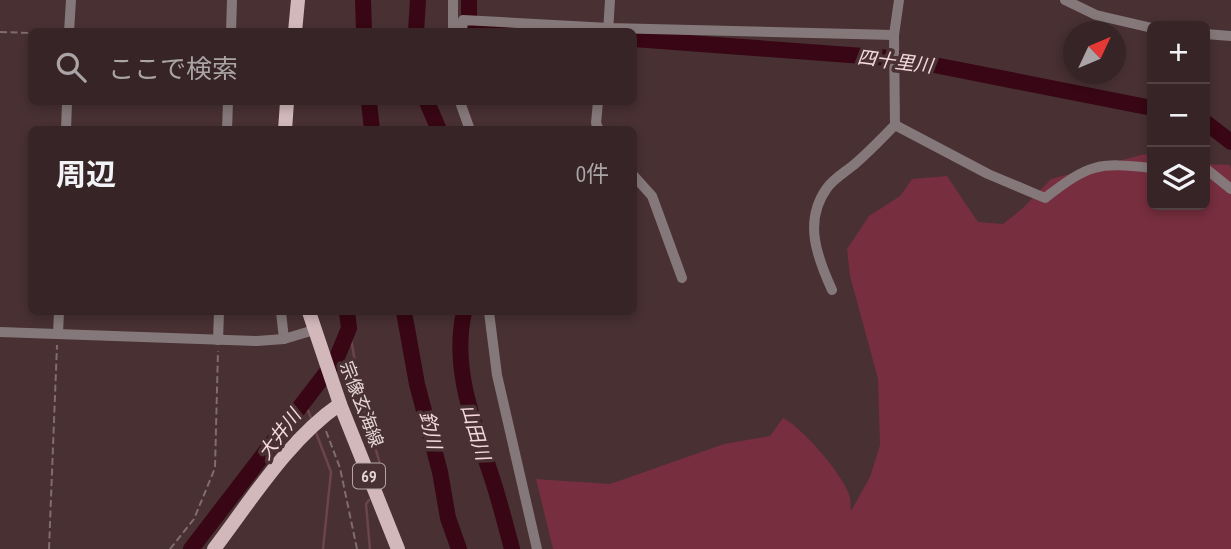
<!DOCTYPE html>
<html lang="ja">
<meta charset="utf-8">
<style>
:root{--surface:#362426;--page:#413032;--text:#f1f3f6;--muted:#aaa4a7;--line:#504143}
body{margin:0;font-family:"PT Sans Narrow","Noto Sans JP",sans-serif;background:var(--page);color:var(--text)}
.controls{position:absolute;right:21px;top:21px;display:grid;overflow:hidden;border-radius:10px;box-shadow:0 4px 10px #0003}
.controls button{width:63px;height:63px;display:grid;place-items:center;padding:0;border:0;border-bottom:2px solid var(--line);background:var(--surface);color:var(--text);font:35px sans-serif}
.compass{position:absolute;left:1063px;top:21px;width:63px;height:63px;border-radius:50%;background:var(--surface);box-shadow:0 4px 10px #0003;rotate:46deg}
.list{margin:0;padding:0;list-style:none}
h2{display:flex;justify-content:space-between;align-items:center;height:91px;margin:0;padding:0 28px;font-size:30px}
h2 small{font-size:23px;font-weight:400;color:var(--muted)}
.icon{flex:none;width:38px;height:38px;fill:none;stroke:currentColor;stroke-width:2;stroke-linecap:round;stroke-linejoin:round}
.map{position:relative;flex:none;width:1231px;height:549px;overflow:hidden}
.search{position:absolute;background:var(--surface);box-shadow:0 4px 10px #0003;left:28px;top:28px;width:609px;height:77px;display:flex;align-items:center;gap:18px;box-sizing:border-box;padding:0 24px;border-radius:10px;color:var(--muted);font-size:26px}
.panel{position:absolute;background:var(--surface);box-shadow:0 4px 10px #0003;left:28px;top:126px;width:609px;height:189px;border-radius:10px}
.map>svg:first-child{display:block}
.green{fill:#772e3e}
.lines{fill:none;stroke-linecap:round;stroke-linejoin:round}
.stream{stroke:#6c444e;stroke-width:2.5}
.river{stroke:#380614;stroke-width:16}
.path{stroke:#816c6f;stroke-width:2;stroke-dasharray:7 3.5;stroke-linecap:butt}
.minor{stroke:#85787a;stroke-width:10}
.major{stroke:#d2b8bb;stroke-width:14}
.labels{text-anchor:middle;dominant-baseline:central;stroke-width:7;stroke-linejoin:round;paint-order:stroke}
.shield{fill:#483033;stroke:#b6a4a6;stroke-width:2}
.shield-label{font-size:16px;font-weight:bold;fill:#e5d5d7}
.street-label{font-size:18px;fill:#e5d5d7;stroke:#483033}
.water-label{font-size:19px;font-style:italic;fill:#f6d9dd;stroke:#483033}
</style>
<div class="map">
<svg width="1231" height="549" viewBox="0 0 1231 549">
<rect width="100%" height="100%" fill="#483033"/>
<path class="green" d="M1145 154 1152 157V205H1205V164L1230 165 1231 169V549H553L536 479 610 484 724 444 770 436 783 418C803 428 841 473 849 494 851 500 850 506 851 511L870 477 880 445 878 379 850 276 847 249 869 216 900 196 912 179 947 176 978 222 1003 224 1023 208 1051 179Z"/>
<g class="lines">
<g class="stream">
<path d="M349 328 364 411 385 480 381 485"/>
<path d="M303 399 312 420"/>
<path d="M315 430 331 472 323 549"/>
<path d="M369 500 366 504 370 549"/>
</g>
<g class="river">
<path d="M363 0 364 32"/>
<path d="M469 0V25L534 32"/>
<path d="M416 32 418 0"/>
<path d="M634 39 904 59 1152 108"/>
<path d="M369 102 372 130"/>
<path d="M427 102 439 130"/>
<path d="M1205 122 1231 142"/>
<path d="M404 312 417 384 440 472 448 518 459 549"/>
<path d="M464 312C451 370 475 426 493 481 500 503 506 526 512 549"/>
<path d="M191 549 336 360 349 328 347 312"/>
</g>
<g class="path">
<path d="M0 32 32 33"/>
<path d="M326 431 340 468 357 549"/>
<path d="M49 549 57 345"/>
<path d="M170 549 194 519 215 468 218 351"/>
</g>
<g class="minor">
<path d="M453 0V32"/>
<path d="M1065 0 1096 15 1152 28"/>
<path d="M69 32 71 0"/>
<path d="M231 32 232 0"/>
<path d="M462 32 463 20 609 28 894 35"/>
<path d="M608 32 610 0"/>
<path d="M1205 34 1231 36"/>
<path d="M460 102 470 130"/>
<path d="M598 102 596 123 599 130"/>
<path d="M895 125 988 174 1045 198C1089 164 1097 162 1152 168"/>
<path d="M66 130 67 102"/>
<path d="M227 130 228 102"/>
<path d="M1205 168 1231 189"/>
<path d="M634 176 652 196 682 278"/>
<path d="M832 290C817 257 803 221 827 188 834 178 847 171 856 163 870 151 882 138 895 125L894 35 899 0"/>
<path d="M281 312 284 339"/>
<path d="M489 312 497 375 537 549"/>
<path d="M0 332 257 341 284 339 314 330"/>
<path d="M58 333 59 312"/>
<path d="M218 340 219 312"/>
</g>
<g class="major">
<path d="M295 32 298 0"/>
<path d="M285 130 287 102"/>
<path d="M309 312 340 404 398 549"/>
<path d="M214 549C252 499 288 440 340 404"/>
</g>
</g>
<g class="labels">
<rect class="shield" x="353" y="463.5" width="32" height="25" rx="5"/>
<g class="shield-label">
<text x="369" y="476">69</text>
</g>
<g class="street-label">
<text transform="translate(362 404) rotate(69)">宗像玄海線</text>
</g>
<g class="water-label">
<text transform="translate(895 61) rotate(7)">四十里川</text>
<text transform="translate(431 430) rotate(77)">釣川</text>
<text transform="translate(476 432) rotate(73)">山田川</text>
<text transform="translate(279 434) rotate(-53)">大井川</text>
</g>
</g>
</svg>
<div class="controls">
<button>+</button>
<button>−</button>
<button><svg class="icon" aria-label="layers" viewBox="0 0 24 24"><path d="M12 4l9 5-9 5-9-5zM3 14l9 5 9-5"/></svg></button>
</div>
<svg class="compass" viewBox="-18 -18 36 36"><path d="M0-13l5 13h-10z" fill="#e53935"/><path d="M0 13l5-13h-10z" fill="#aaa4a7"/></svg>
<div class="search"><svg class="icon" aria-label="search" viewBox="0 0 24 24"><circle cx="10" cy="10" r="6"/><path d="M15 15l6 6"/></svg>ここで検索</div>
<section class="panel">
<h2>周辺<small>0件</small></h2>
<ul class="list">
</ul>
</section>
</div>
